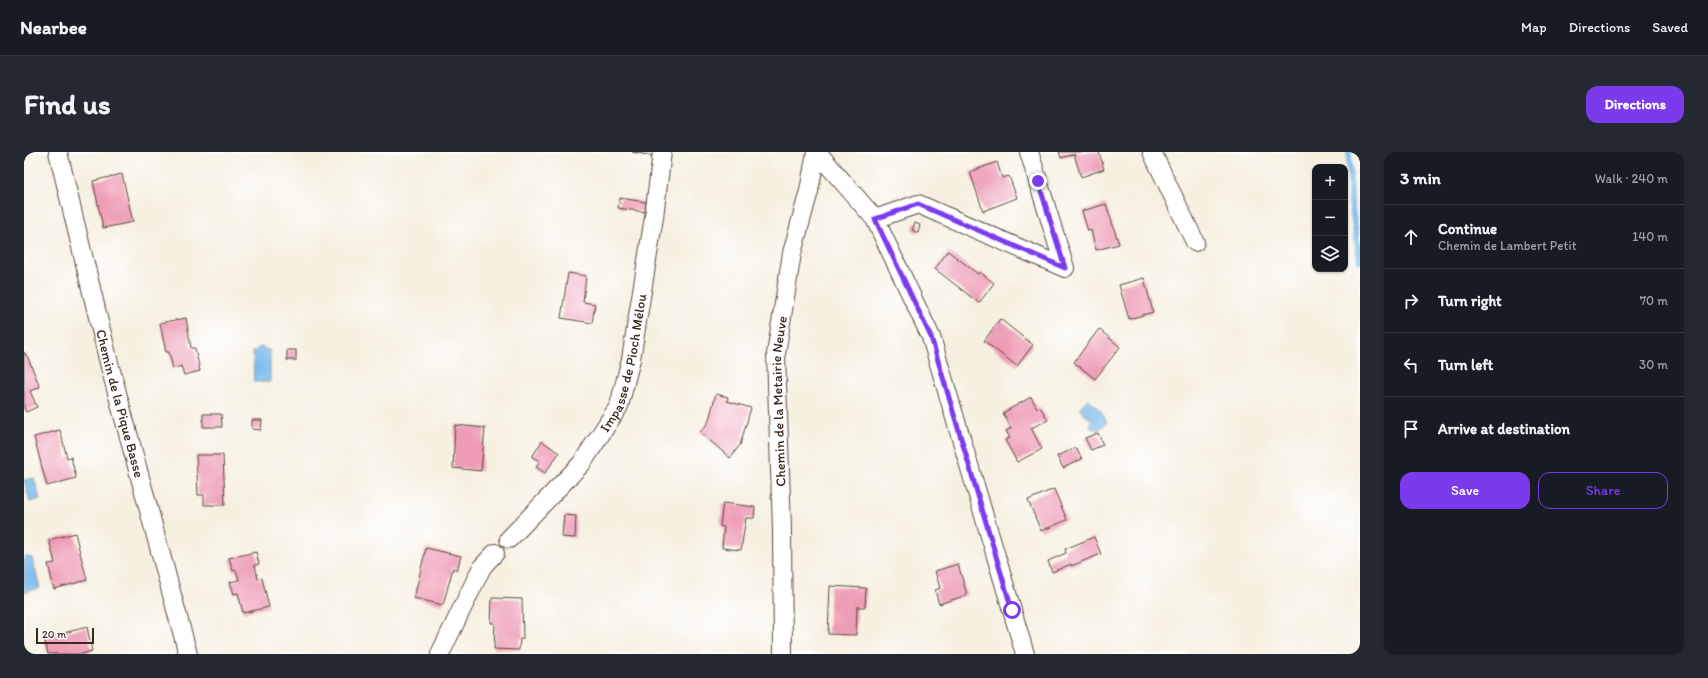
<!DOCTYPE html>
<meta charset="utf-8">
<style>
:root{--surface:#171b24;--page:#242831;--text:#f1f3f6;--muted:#9ea1a6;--line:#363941;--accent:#7c3aed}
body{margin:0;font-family:Itim,sans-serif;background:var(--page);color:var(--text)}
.controls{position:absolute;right:12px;top:12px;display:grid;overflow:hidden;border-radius:8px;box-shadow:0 1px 3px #0004}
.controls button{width:36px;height:36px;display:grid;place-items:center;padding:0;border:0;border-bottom:1px solid var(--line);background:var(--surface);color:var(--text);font:20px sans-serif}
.scale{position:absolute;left:12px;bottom:10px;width:58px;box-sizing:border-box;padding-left:4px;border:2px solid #3b2a1e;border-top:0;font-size:11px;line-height:14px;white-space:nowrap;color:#3b2a1e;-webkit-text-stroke:3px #fff;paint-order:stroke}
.stop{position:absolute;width:12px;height:12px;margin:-9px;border:3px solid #7c3aed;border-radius:50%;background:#fff}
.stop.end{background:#7c3aed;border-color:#fff;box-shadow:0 1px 4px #0008}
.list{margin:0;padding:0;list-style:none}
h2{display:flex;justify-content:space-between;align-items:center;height:52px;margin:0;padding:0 16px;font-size:17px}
h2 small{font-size:13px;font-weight:400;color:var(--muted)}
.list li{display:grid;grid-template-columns:26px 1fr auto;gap:12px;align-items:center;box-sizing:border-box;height:64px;padding:0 16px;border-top:1px solid var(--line)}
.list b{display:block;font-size:15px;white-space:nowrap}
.list p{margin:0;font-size:13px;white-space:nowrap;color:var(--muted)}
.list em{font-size:13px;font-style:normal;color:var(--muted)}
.actions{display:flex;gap:8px;padding:12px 16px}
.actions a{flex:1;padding:9px 0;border:1px solid var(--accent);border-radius:12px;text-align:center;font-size:14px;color:var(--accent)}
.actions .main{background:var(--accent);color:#fff}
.icon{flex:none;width:22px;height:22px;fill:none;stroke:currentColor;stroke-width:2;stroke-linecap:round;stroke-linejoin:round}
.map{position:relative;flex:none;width:1336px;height:502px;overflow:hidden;border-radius:12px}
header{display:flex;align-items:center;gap:24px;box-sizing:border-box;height:56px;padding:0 20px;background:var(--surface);border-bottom:1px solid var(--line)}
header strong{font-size:19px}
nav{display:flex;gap:22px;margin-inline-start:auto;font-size:14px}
.intro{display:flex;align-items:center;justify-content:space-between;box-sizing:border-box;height:96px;padding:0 24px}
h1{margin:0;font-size:28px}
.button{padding:10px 18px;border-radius:12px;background:var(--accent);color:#fff;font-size:14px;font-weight:700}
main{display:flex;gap:24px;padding:0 24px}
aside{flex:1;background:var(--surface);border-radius:12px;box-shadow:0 1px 3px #0004}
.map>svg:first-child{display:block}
.water{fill:#76b8eb;stroke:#587184}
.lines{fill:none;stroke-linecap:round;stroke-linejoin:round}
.stream{stroke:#76b8eb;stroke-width:6}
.building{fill:#ee9cb6}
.street-casing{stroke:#57483b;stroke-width:20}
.street{stroke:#fff;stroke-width:18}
.route{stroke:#7c3aed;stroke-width:5}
.labels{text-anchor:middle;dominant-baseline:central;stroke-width:3;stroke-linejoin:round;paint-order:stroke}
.street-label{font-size:14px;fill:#3b2a1e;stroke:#fff}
</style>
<header>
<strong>Nearbee</strong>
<nav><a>Map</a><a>Directions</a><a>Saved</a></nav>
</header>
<div class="intro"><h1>Find us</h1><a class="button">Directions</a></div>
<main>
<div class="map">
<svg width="1336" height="502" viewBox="0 0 1336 502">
<rect width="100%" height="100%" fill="#fff"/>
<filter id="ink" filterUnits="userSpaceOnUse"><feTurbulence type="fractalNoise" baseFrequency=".025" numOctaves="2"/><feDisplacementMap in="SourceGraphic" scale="8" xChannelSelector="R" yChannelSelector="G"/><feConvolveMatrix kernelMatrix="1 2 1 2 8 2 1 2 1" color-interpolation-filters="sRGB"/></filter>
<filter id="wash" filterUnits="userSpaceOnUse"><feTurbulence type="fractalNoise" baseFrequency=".012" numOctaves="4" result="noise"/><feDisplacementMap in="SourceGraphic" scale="16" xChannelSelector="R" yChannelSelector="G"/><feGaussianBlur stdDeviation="0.9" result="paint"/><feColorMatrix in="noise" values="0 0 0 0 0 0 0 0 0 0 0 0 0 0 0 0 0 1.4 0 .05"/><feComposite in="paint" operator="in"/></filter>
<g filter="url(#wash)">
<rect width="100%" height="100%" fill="#f6f0e0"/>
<g class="water">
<path d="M237 195 246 199V230H230L229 199H232L234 196Z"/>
<path d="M1064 247C1073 254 1079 260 1083 271L1075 277H1068L1066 273 1069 269C1063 264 1058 263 1056 255Z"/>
<path d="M10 326 16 347 6 350 0 328Z"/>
<path d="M0 404 8 406 16 436 0 440Z"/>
</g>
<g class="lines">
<path class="stream" d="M1325 0 1327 49 1336 109"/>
</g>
<g id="blocks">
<g class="building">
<path d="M608 0H630L629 4Z"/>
<path d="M1035 0H1075L1080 17 1057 25 1050 2 1037 6Z"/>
<path d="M973 10 978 26 985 24 993 46 959 59 946 20Z"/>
<path d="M98 22 109 70 79 76 69 29Z"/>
<path d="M596 46 622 50 621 60 594 56Z"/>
<path d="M1082 52 1095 92 1072 98 1067 78 1064 79 1058 59Z"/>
<path d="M891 71 896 73 894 81 888 78Z"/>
<path d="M924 99 954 122 956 120 970 131 955 151 911 117Z"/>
<path d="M544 121 562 124 559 150 571 152 568 171 537 166Z"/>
<path d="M1120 126 1129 160 1105 167 1095 133Z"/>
<path d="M162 166 167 196H171L176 219 160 223 157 214 149 217 145 200H142L136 171Z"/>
<path d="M976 167 1009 193 993 214 960 189Z"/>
<path d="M1075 177 1096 195 1071 227 1050 210Z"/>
<rect x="263" y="198" width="9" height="10"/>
<path d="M0 200 4 206 16 235 6 239 13 255 2 260 0 256Z"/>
<path d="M692 242 704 245 703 249 727 256 716 293 706 306 676 280 684 271Z"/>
<path d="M1007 245 1013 256 1016 255 1024 268 1007 276 1018 297 993 310 981 288 986 286 982 279 987 276 979 261Z"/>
<path d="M179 262H197L198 275H179Z"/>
<path d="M228 268H238L237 278 228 277Z"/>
<path d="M431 273 461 276 457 319 429 316Z"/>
<path d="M36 278 43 306 47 305 52 326 23 334 10 285Z"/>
<path d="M1074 281 1079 293 1067 298 1061 286Z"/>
<path d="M518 289 535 301 521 321 512 315 516 309 508 305Z"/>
<path d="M1052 296 1058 307 1039 316 1033 304Z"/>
<path d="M172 303H199L201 353H180V343H174Z"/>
<path d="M1030 337 1043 368 1017 379 1004 348Z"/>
<path d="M699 351 731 355 730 366H722L717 398 698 396 700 375 696 374Z"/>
<path d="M540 363 552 364 551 386 538 385Z"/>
<path d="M51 381 63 428 30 437 24 412 31 411 25 388Z"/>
<path d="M1070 385 1077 402 1047 414V412L1028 420 1024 409 1042 401 1041 397Z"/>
<path d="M402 396 437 404 433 418 429 416 419 453 390 446Z"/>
<path d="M232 400 235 412 231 413 234 427 238 426 245 455 219 461 214 441 210 442 206 430 215 428 212 418 209 419 205 406Z"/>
<path d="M934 412 943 443 915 452 911 438 916 436 911 419Z"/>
<path d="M806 434 842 436 841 455H833L832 483 804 482Z"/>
<path d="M468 446 498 447 499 487H496L495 498 470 497 471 471H467Z"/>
<path d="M63 475 68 499 58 502H24L20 486Z"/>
</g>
</g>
</g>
<g filter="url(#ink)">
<use href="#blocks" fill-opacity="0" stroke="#57483b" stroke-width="1"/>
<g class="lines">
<g class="street-casing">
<g id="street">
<path id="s1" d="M34 0 86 215 164 502"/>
<path d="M793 0 851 67 907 185 1001 502"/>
<path d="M1128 0 1171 90"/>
<path d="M851 67 894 52 1041 116 1005 0"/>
<path id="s2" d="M485 387 558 311 595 254 607 207 630 65 638 0"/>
<path d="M416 502 458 415 471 401"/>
<path id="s3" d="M759 502 758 378 752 202 768 101 785 39 792 0"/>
</g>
</g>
<use href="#street" class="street"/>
</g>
</g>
<g class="lines" filter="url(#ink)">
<path class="route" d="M988 458 907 185 851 67 894 52 1041 116 1014 29"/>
</g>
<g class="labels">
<g class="street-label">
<text stroke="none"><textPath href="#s2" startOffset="216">Impasse de Pioch Mélou</textPath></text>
<text stroke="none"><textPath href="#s3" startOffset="253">Chemin de la Metairie Neuve</textPath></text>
<text stroke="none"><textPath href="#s1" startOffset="259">Chemin de la Pique Basse</textPath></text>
</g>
</g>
</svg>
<div class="controls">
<button>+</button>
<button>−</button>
<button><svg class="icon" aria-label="layers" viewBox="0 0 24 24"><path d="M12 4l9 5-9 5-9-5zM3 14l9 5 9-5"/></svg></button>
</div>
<div class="scale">20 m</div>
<div class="stop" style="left:988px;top:458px"></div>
<div class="stop end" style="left:1014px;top:29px"></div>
</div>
<aside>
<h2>3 min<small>Walk · 240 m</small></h2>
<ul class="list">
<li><svg class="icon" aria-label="ahead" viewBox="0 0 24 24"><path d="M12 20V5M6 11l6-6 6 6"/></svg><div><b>Continue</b><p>Chemin de Lambert Petit</p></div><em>140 m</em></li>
<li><svg class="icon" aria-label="right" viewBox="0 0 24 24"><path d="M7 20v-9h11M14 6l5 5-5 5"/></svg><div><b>Turn right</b></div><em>70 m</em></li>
<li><svg class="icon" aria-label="left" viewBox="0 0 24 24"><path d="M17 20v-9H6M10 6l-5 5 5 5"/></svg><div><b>Turn left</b></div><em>30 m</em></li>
<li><svg class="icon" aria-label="arrive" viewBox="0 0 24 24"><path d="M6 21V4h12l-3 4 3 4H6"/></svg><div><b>Arrive at destination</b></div></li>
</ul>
<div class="actions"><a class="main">Save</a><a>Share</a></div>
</aside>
</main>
